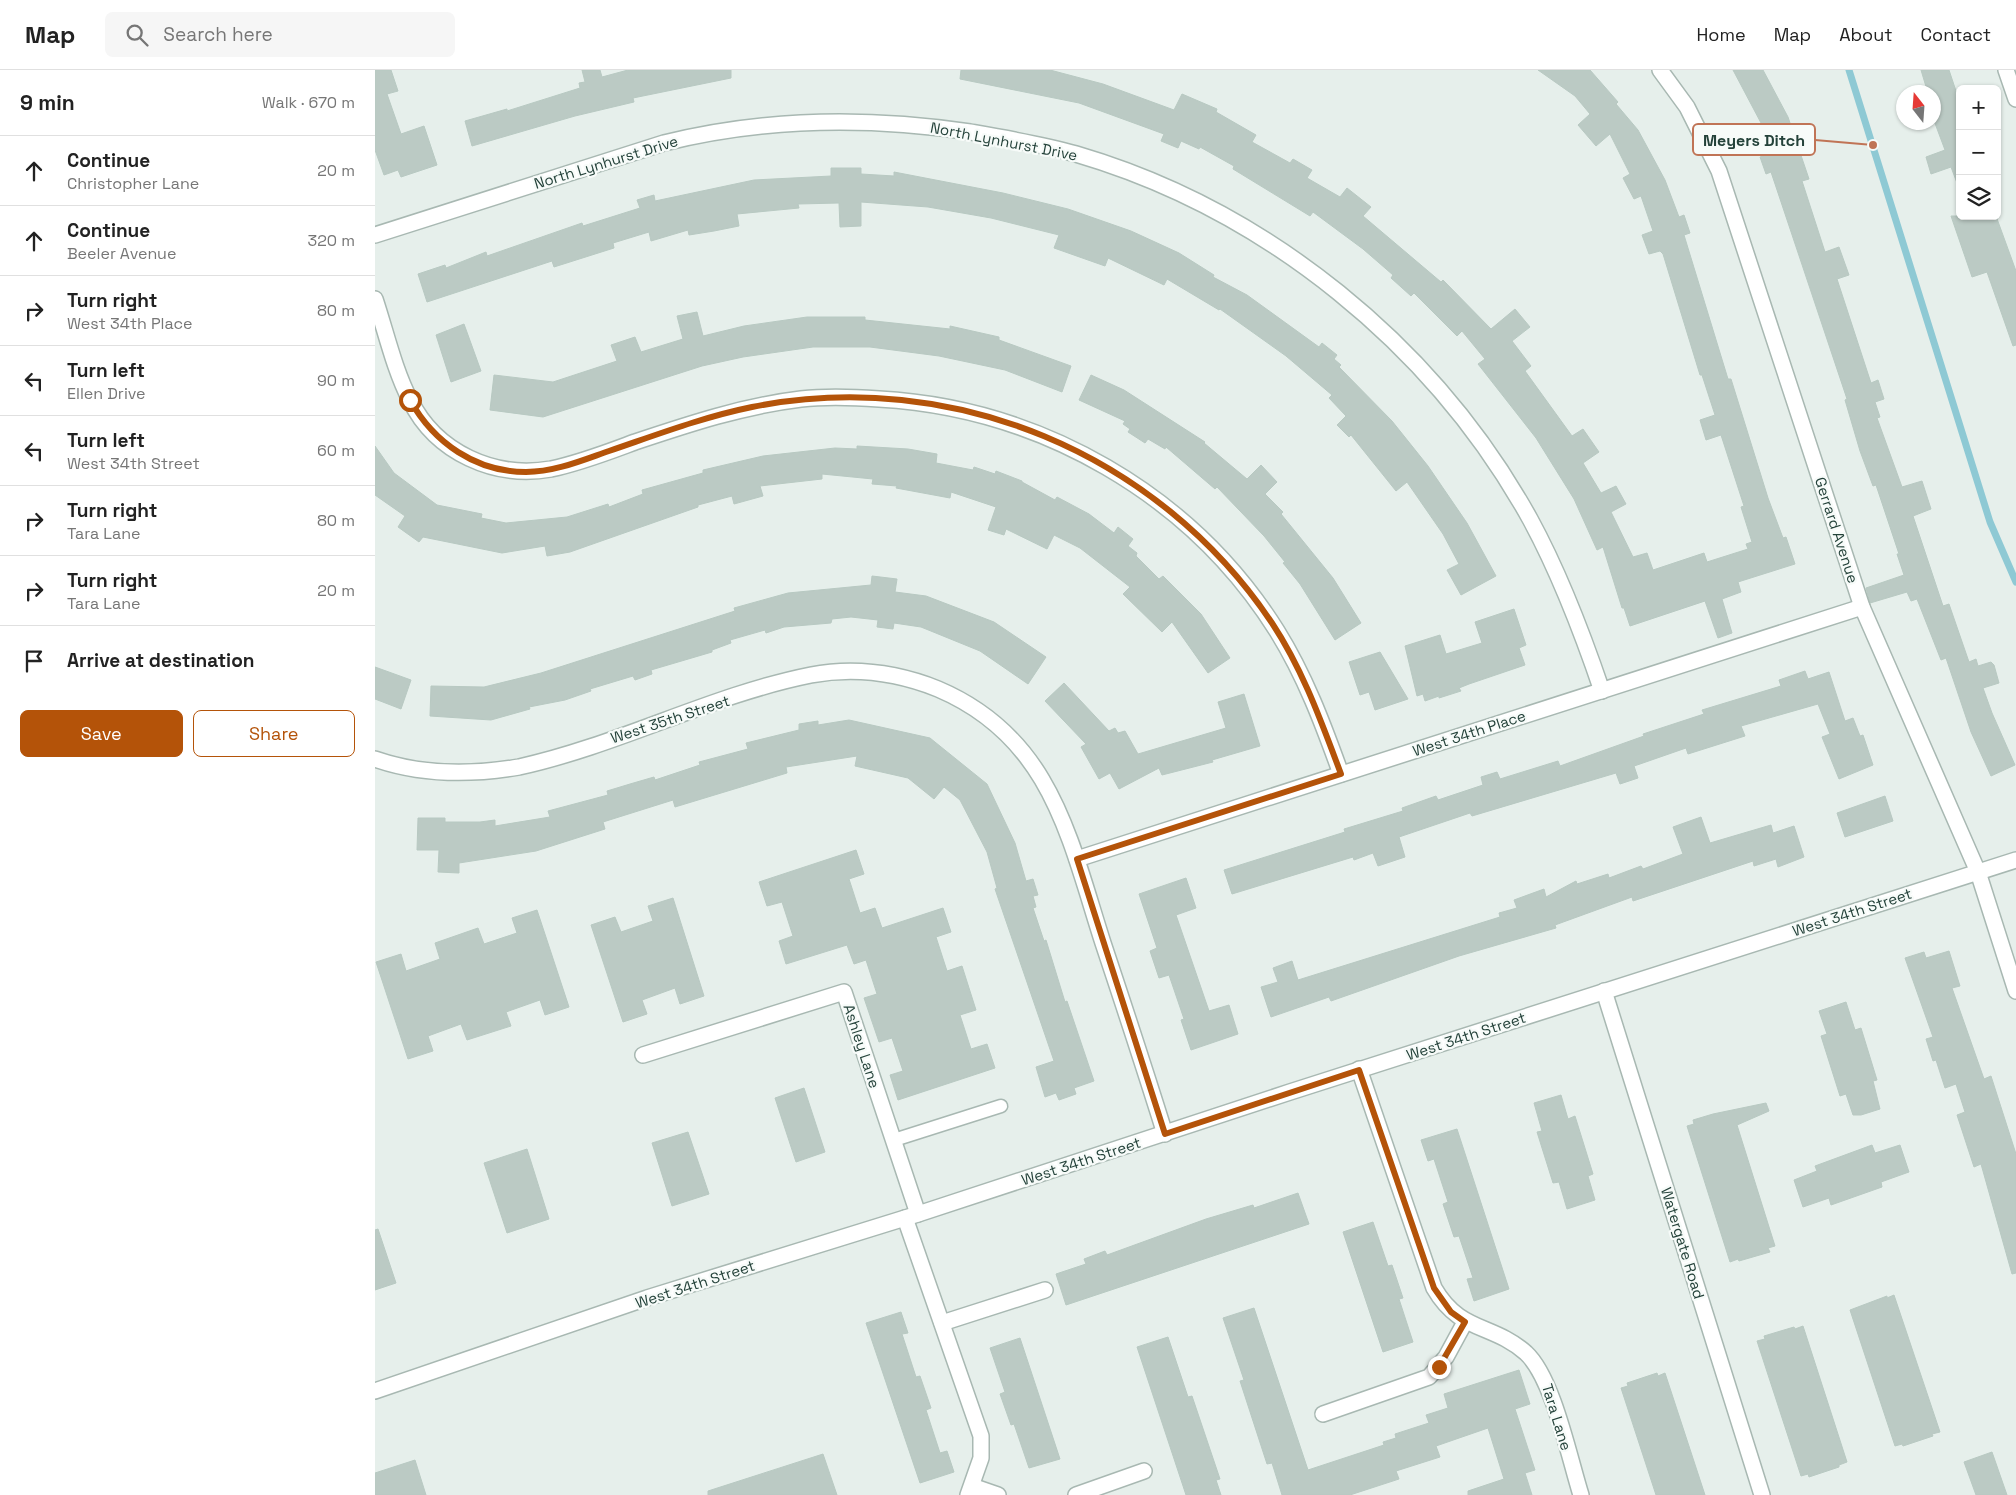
<!DOCTYPE html>
<meta charset="utf-8">
<style>
:root{--surface:#fff;--page:#f6f6f6;--text:#222;--muted:#767676;--line:#e0e0e0;--accent:#b45309}
body{margin:0;font-family:"Space Grotesk",sans-serif;background:var(--page);color:var(--text)}
.controls{position:absolute;right:15px;top:15px;display:grid;overflow:hidden;border-radius:8px;box-shadow:0 1px 4px #0004}
.controls button{width:45px;height:45px;display:grid;place-items:center;padding:0;border:0;border-bottom:1px solid var(--line);background:var(--surface);color:var(--text);font:25px sans-serif}
.compass{position:absolute;left:1521px;top:15px;width:45px;height:45px;border-radius:50%;background:var(--surface);box-shadow:0 1px 4px #0004;rotate:343deg}
.stop{position:absolute;width:15px;height:15px;margin:-11px;border:4px solid #b45309;border-radius:50%;background:#fff}
.stop.end{background:#b45309;border-color:#fff;box-shadow:0 1px 5px #0008}
.list{margin:0;padding:0;list-style:none}
h2{display:flex;justify-content:space-between;align-items:center;height:65px;margin:0;padding:0 20px;font-size:21px}
h2 small{font-size:16px;font-weight:400;color:var(--muted)}
.list li{display:grid;grid-template-columns:32px 1fr auto;gap:15px;align-items:center;box-sizing:border-box;height:70px;padding:0 20px;border-top:1px solid var(--line)}
.list b{display:block;font-size:19px;white-space:nowrap}
.list p{margin:0;font-size:16px;white-space:nowrap;color:var(--muted)}
.list em{font-size:16px;font-style:normal;color:var(--muted)}
.actions{display:flex;gap:10px;padding:15px 20px}
.actions a{flex:1;padding:11px 0;border:1px solid var(--accent);border-radius:8px;text-align:center;font-size:18px;color:var(--accent)}
.actions .main{background:var(--accent);color:#fff}
.icon{flex:none;width:28px;height:28px;fill:none;stroke:currentColor;stroke-width:2;stroke-linecap:round;stroke-linejoin:round}
.map{position:relative;flex:none;width:1641px;height:1425px;overflow:hidden}
header{display:flex;align-items:center;gap:30px;box-sizing:border-box;height:70px;padding:0 25px;background:var(--surface);border-bottom:1px solid var(--line)}
header strong{font-size:24px}
nav{display:flex;gap:28px;margin-inline-start:auto;font-size:18px}
.search{width:350px;height:45px;background:var(--page);display:flex;align-items:center;gap:12px;box-sizing:border-box;padding:0 18px;border-radius:8px;color:var(--muted);font-size:19px}
main{display:flex}
aside{flex:1;background:var(--surface)}
.map>svg:first-child{display:block}
.lines{fill:none;stroke-linecap:round;stroke-linejoin:round}
.stream{stroke:#8ec9d4;stroke-width:7}
.building{fill:#bbcac4;stroke:#b8c9c2}
.service-casing{stroke:#a8b8b2;stroke-width:15}
.minor-casing{stroke:#a8b8b2;stroke-width:18}
.tertiary-casing{stroke:#a8b8b2;stroke-width:18}
.service{stroke:#fff;stroke-width:12}
.minor{stroke:#fff;stroke-width:15}
.tertiary{stroke:#fff;stroke-width:15}
.route{stroke:#b45309;stroke-width:6}
.labels{text-anchor:middle;dominant-baseline:central;stroke-width:4.5;stroke-linejoin:round;paint-order:stroke}
.street-label{font-size:15px;fill:#24423a;stroke:#f7fbf9}
.leader{fill:none;stroke:#c07456;stroke-width:2}
.callout-dot{fill:#c07456;stroke:#f7fbf9;stroke-width:2}
.callout{fill:#f7fbf9;stroke:#c07456;stroke-width:2}
.callout-label{font-size:16px;text-anchor:middle;font-weight:bold;fill:#24423a}
</style>
<header>
<strong>Map</strong>
<div class="search"><svg class="icon" aria-label="search" viewBox="0 0 24 24"><circle cx="10" cy="10" r="6"/><path d="M15 15l6 6"/></svg>Search here</div>
<nav><a>Home</a><a>Map</a><a>About</a><a>Contact</a></nav>
</header>
<main>
<aside>
<h2>9 min<small>Walk · 670 m</small></h2>
<ul class="list">
<li><svg class="icon" aria-label="ahead" viewBox="0 0 24 24"><path d="M12 20V5M6 11l6-6 6 6"/></svg><div><b>Continue</b><p>Christopher Lane</p></div><em>20 m</em></li>
<li><svg class="icon" aria-label="ahead" viewBox="0 0 24 24"><path d="M12 20V5M6 11l6-6 6 6"/></svg><div><b>Continue</b><p>Beeler Avenue</p></div><em>320 m</em></li>
<li><svg class="icon" aria-label="right" viewBox="0 0 24 24"><path d="M7 20v-9h11M14 6l5 5-5 5"/></svg><div><b>Turn right</b><p>West 34th Place</p></div><em>80 m</em></li>
<li><svg class="icon" aria-label="left" viewBox="0 0 24 24"><path d="M17 20v-9H6M10 6l-5 5 5 5"/></svg><div><b>Turn left</b><p>Ellen Drive</p></div><em>90 m</em></li>
<li><svg class="icon" aria-label="left" viewBox="0 0 24 24"><path d="M17 20v-9H6M10 6l-5 5 5 5"/></svg><div><b>Turn left</b><p>West 34th Street</p></div><em>60 m</em></li>
<li><svg class="icon" aria-label="right" viewBox="0 0 24 24"><path d="M7 20v-9h11M14 6l5 5-5 5"/></svg><div><b>Turn right</b><p>Tara Lane</p></div><em>80 m</em></li>
<li><svg class="icon" aria-label="right" viewBox="0 0 24 24"><path d="M7 20v-9h11M14 6l5 5-5 5"/></svg><div><b>Turn right</b><p>Tara Lane</p></div><em>20 m</em></li>
<li><svg class="icon" aria-label="arrive" viewBox="0 0 24 24"><path d="M6 21V4h12l-3 4 3 4H6"/></svg><div><b>Arrive at destination</b></div></li>
</ul>
<div class="actions"><a class="main">Save</a><a>Share</a></div>
</aside>
<div class="map">
<svg width="1641" height="1425" viewBox="0 0 1641 1425">
<rect width="100%" height="100%" fill="#e6efeb"/>
<g class="lines">
<path class="stream" d="M1474 0 1615 452 1641 512"/>
</g>
<g class="building">
<path d="M0 0H16L23 21 12 24 26 64 49 56 62 95 26 107 23 100 9 105 0 80Z"/>
<path d="M207 0H225L227 7 253 0H356V8L258 28 259 32 200 46 97 76 90 51 132 39V41L205 18 204 13 210 12Z"/>
<path d="M586 0H675L728 14 799 40 807 24 842 39 841 42 881 65 877 72 915 93 918 89 937 100 932 108 965 127 972 118 996 137 988 146 1066 212 1068 210 1116 259 1140 239 1155 257 1137 271 1156 296 1150 301 1197 366 1208 359 1224 382 1208 393 1226 423 1241 416 1251 434 1236 442 1258 487 1272 483 1278 500 1329 483 1332 492 1373 479 1371 474 1377 472 1366 437 1369 436 1346 365 1331 370 1325 350 1340 345 1327 305H1325L1288 184 1285 181 1274 184 1267 165 1278 161 1266 126 1259 129 1248 108 1255 104 1235 64 1221 76 1203 55 1215 44 1200 26 1163 0H1215L1243 32 1241 34 1263 60 1290 110 1304 147 1309 145 1315 163 1309 165 1353 309H1356L1393 428 1408 468 1411 467 1420 494 1363 512 1366 522 1347 529 1357 563 1343 568 1330 531 1255 556 1249 538H1247L1228 477 1222 480 1199 429 1161 368 1103 294 1110 289 1087 261 1082 266 1039 223 1036 226 1016 208 1018 205 988 179 938 142 935 146 858 99 859 96 825 77 824 79 806 71 803 78 786 71 789 64 704 33 585 9Z"/>
<path d="M1358 0H1388L1413 47 1434 109 1427 111 1450 182 1464 177 1474 205 1462 209 1496 313 1503 310 1509 329 1500 332 1505 347 1502 348 1527 417 1547 411 1556 439 1538 446 1568 536 1574 534 1594 592 1601 589 1603 596 1616 592 1619 595 1624 613 1608 618 1617 643 1640 695 1616 706 1596 662 1571 588 1566 590 1542 529 1536 531 1532 522 1495 533 1491 518 1529 505 1522 484H1524L1501 415 1498 416 1485 381 1470 330 1472 329 1396 102 1391 104 1385 87 1395 83 1391 71 1395 70Z"/>
<path d="M1546 0H1574L1585 33V113H1582L1576 97 1556 104 1551 87 1570 80 1558 48V22H1543L1552 20Z"/>
<path d="M456 98H486V104L519 106V102L628 123 693 139 756 161 804 183 839 205 838 207 872 225 944 277 947 273 962 285 959 289 966 295 964 297 1017 351 1053 396 1092 453 1121 506 1086 525 1072 500 1084 494 1068 464 1032 412 1021 421 976 365 974 367 962 355 971 346 954 328 957 325 911 286 845 239 844 240 792 209 789 215 733 188 730 196 679 178 684 165 616 148 553 137 486 132V156L465 157 464 133 423 134 424 138 362 144 364 156 339 161 314 165 313 160 276 171 274 162 238 173 239 178 179 197 177 191 52 232 43 204 70 195 71 198 111 182 112 186 207 153 208 156 265 138 262 130 279 125 280 131 379 110 456 106Z"/>
<path d="M1576 146H1621L1641 201V275L1638 276 1612 202 1597 207Z"/>
<path d="M322 242 328 266 369 256 432 247H490V250L575 259V256L624 267V270L696 296 687 322 630 300 564 286 495 277H438L368 287 327 296 168 347 115 340 119 305 178 312 242 291 236 275 260 267 266 282 308 269 302 246Z"/>
<path d="M89 254 106 301 76 312 61 265Z"/>
<path d="M716 305 749 320 830 372 829 373 872 409 886 395 902 412 890 424 908 442 906 444 958 508 986 553 960 570 925 514 908 493 910 492 889 466 842 417 840 419 791 377 790 379 773 369 770 373 753 362 755 359 748 354 750 351 704 330Z"/>
<path d="M0 376 19 403 62 435 107 444 106 448 131 453 192 447 233 434 234 437 268 424 267 420 328 403V400L388 386 460 378 482 379V376L533 379 562 384 561 393 598 400 599 397 620 404 621 401 647 411V412L680 430 682 427 714 444 739 463 743 457 758 469 753 476 762 483 761 486 784 509 788 506 826 544 855 588 833 603 797 552 787 562 748 524 755 517 705 478 679 465 672 479 631 459 629 465 613 460 621 437 576 422 575 428 521 418 522 416 497 414 498 409 447 404V409L385 416 388 426 359 434 357 426 323 435V437L195 482 172 486 170 476 127 483 48 467 44 472 23 457 30 446 0 425Z"/>
<path d="M497 506 522 509 520 522 551 526 619 552 671 587 653 614 605 581 546 557 519 553 518 559 502 557 503 550 476 547 457 549 456 553 409 557 391 563 390 560 355 570 356 573 337 580V582L276 600 277 604 260 610 258 606 215 619 216 621 190 630 154 637 155 639 116 650 55 646 56 616 109 617 166 603 360 541 359 538 413 523 496 515Z"/>
<path d="M1139 539 1151 575 1144 578 1150 595 1094 614 1084 618 1086 621 1064 628V626L1050 631 1048 624 1042 626 1030 576 1065 565 1071 584 1107 573 1100 552Z"/>
<path d="M1005 582 1033 629 1000 640 994 622 985 625 974 592Z"/>
<path d="M0 597 36 610 26 639 0 629Z"/>
<path d="M1430 601 1433 609 1454 602 1470 651 1478 648 1485 666 1488 665 1498 695 1464 709 1447 667 1455 664 1443 634 1366 656 1370 666 1313 684 1311 678 1265 694 1259 696 1263 708 1245 714 1241 703 1097 746 1095 743 1024 767 1030 787 1003 796 998 783 979 790 978 787 857 824 849 800 970 762 969 759 1028 741 1027 738 1061 726 1063 730 1108 715 1106 707 1122 702 1125 709 1183 691 1185 696 1269 666 1268 664 1329 644 1327 640 1406 616 1404 610Z"/>
<path d="M689 613 734 661 740 658 743 663 750 661 763 684 851 658 843 632 869 624 885 676 837 690 838 692 787 705 784 698 744 719 735 703 724 709 706 677 711 674 670 631Z"/>
<path d="M474 650 555 668 612 714 640 773 651 811 658 809 663 825 658 826 661 837 658 838 669 871 671 870 690 932 692 931 719 1011 699 1018 701 1024 684 1030 681 1023 670 1027 661 997 679 991 620 819 622 818 612 782 585 730 569 717 559 729 533 708 480 696 482 686 411 697 412 703 300 737 298 730 228 752 230 759 161 781 84 793V803L63 802 64 780H42L43 748H70V752H105L120 750V756L175 747 173 741 233 725 232 721 255 714 279 707 280 710 325 695 324 692 373 679 371 673 424 660V654L443 651V655Z"/>
<path d="M1510 726 1518 751 1470 767 1462 743Z"/>
<path d="M1326 747 1335 773 1396 755 1398 763 1419 756 1429 787 1403 797 1401 789 1379 796 1378 791 1258 831 1257 827 1180 855 1181 858 1084 886 956 931 954 927 896 947 886 917 903 912 898 898 917 891 923 910 1125 847 1124 843 1142 838 1139 830 1169 819 1171 827 1201 811 1202 814 1233 804 1234 808 1266 796 1268 799 1308 784 1298 757Z"/>
<path d="M481 780 489 804 474 809 485 843 500 838 507 858 568 838 576 862 561 867 572 901 587 896 601 940 585 945 596 979 612 974 620 998 523 1030 515 1005 528 1001 517 968 504 972 489 928 502 924 491 890 479 894 472 875 411 894 404 871 418 866 407 832 392 836 384 812Z"/>
<path d="M811 808 821 838 801 845 834 941 854 935 863 964 816 980 806 950 809 949 794 905 784 908 775 881 782 878 764 824Z"/>
<path d="M298 828 329 926 305 934 300 918 267 930 272 944 248 952 216 855 240 847 246 862 278 851 273 836Z"/>
<path d="M162 840 194 937 170 945 165 930 131 942 136 956 92 970 86 954 53 966 58 981 33 989 1 892 26 884 31 901 65 889 60 873 103 858 109 874 142 863 137 848Z"/>
<path d="M1574 881 1585 916 1577 918 1609 1009 1616 1006 1641 1084V1203L1637 1204 1606 1094 1599 1097 1582 1045 1590 1042 1581 1014 1570 1018 1561 990 1558 991 1551 969 1558 967 1530 888 1549 882 1551 888Z"/>
<path d="M1471 932 1480 960 1486 958 1502 1010 1498 1011 1505 1039 1486 1045H1478L1471 1024 1465 1026 1446 966 1452 964 1444 941Z"/>
<path d="M429 1018 450 1082 421 1092 400 1028Z"/>
<path d="M1186 1025 1193 1049 1200 1046 1218 1104 1213 1106 1220 1130 1192 1139 1184 1112 1178 1113 1162 1062 1167 1061 1159 1033Z"/>
<path d="M1391 1033 1394 1041 1362 1055 1400 1176 1393 1178 1395 1182 1364 1191 1363 1189 1355 1192 1312 1056 1319 1054 1318 1050 1338 1044Z"/>
<path d="M1082 1059 1134 1219 1099 1231 1092 1209 1098 1208 1084 1166 1079 1167 1068 1134 1073 1132 1059 1089 1053 1091 1046 1070Z"/>
<path d="M313 1062 334 1124 297 1136 277 1073Z"/>
<path d="M1497 1075 1500 1083 1525 1075 1534 1102 1506 1112 1507 1117 1456 1135 1454 1128 1428 1137 1419 1110 1442 1101 1440 1096Z"/>
<path d="M152 1079 174 1149 132 1163 109 1093Z"/>
<path d="M923 1123 934 1154 691 1235 681 1204 711 1194 709 1189 730 1181 732 1185 831 1149 878 1135 879 1138Z"/>
<path d="M998 1152 1013 1196 1017 1195 1028 1228 1024 1229 1038 1272 1008 1282 968 1162Z"/>
<path d="M3 1159 21 1213 0 1220V1160Z"/>
<path d="M1519 1225 1565 1362 1557 1364 1558 1366 1528 1376 1527 1374 1520 1376 1475 1240 1512 1226V1228Z"/>
<path d="M879 1238 933 1400 1009 1375 1008 1372 1021 1368 1020 1364 1054 1353 1051 1345 1073 1338 1069 1324 1144 1300 1155 1334 1140 1339 1160 1400 1150 1403 1157 1425H1093V1421L1129 1409 1113 1358 1061 1376 1065 1387 1021 1401 1024 1409 975 1425H907L897 1393 892 1394 865 1311 869 1310 848 1248Z"/>
<path d="M526 1242 533 1263 527 1264 541 1307 545 1306 556 1338 551 1340 565 1383 572 1381 579 1402 545 1413 491 1253Z"/>
<path d="M1428 1256 1472 1392 1464 1395V1397L1434 1407 1433 1404 1426 1406 1382 1271 1390 1269 1389 1266 1419 1257 1420 1259Z"/>
<path d="M793 1267 813 1327 817 1326 845 1409 841 1410 846 1425H811L762 1277Z"/>
<path d="M645 1268 685 1389 654 1398 639 1354 636 1355 625 1324 630 1322 615 1278Z"/>
<path d="M1282 1303 1283 1306 1290 1303 1330 1425H1281L1246 1318 1253 1316 1252 1313Z"/>
<path d="M1617 1382 1632 1425H1601L1589 1392Z"/>
<path d="M448 1384 462 1425H333V1421Z"/>
<path d="M40 1390 51 1425H0V1403Z"/>
</g>
<g class="lines">
<g class="service-casing">
<path id="service" d="M519 1070 626 1036"/>
</g>
<g class="minor-casing">
<g id="minor">
<path d="M1285 0 1312 37 1344 101 1487 537 1603 802 1641 921"/>
<path d="M1631 0 1641 29"/>
<path d="M0 165 289 73C389 48 494 47 595 62 630 68 666 74 701 84 892 140 1059 276 1155 449 1185 504 1207 562 1227 621"/>
<path d="M0 229C11 262 19 299 35 330 61 383 120 409 176 399 205 393 233 382 260 372 314 354 368 336 426 329 452 326 477 327 504 329 665 338 816 424 902 561 930 606 948 654 966 704"/>
<path d="M0 689C46 705 97 705 144 697 244 675 336 625 436 605 479 597 523 603 563 619 676 667 694 767 728 873 749 936 770 1000 790 1064"/>
<path d="M702 789 1487 537"/>
<path d="M1229 921 1387 1425"/>
<path d="M268 985 469 922 543 1144"/>
<path d="M984 999 1059 1218C1085 1263 1117 1253 1151 1283 1178 1308 1194 1387 1206 1425"/>
<path d="M530 1148 606 1366V1388L593 1425"/>
<path d="M567 1253 670 1220"/>
<path d="M948 1344 1054 1307 1071 1287 1090 1252"/>
<path d="M597 1416 623 1425"/>
<path d="M701 1425 769 1401"/>
</g>
</g>
<g class="tertiary-casing">
<path id="tertiary" d="M0 1321 272 1228 543 1144 915 1022 1641 790"/>
</g>
<use href="#service" class="service"/>
<use href="#minor" class="minor"/>
<use href="#tertiary" class="tertiary"/>
</g>
<g class="lines">
<path class="route" d="M35 330C59 373 101 402 151 402 180 402 208 390 234 381 281 365 328 347 377 337 577 297 783 383 897 553 928 600 946 651 966 704L702 789 790 1064 984 1000 1059 1218 1076 1242 1090 1252 1064 1297"/>
</g>
<g class="labels">
<g class="street-label">
<text transform="translate(629 71) rotate(11)">North Lynhurst Drive</text>
<text transform="translate(231 92) rotate(-17)">North Lynhurst Drive</text>
<text transform="translate(1462 460) rotate(72)">Gerrard Avenue</text>
<text transform="translate(295 649) rotate(-18)">West 35th Street</text>
<text transform="translate(1094 663) rotate(-18)">West 34th Place</text>
<text transform="translate(1477 842) rotate(-18)">West 34th Street</text>
<text transform="translate(1091 966) rotate(-18)">West 34th Street</text>
<text transform="translate(487 976) rotate(72)">Ashley Lane</text>
<text transform="translate(706 1091) rotate(-18)">West 34th Street</text>
<text transform="translate(1308 1173) rotate(73)">Watergate Road</text>
<text transform="translate(320 1214) rotate(-18)">West 34th Street</text>
<text transform="translate(1182 1347) rotate(73)">Tara Lane</text>
</g>
</g>
<path class="leader" d="M1498 75L1440 70"/>
<circle class="callout-dot" cx="1498" cy="75" r="5"/>
<rect class="callout" x="1318" y="54" width="122" height="31" rx="5"/>
<g class="callout-label">
<text x="1379" y="76">Meyers Ditch</text>
</g>
</svg>
<div class="controls">
<button>+</button>
<button>−</button>
<button><svg class="icon" aria-label="layers" viewBox="0 0 24 24"><path d="M12 4l9 5-9 5-9-5zM3 14l9 5 9-5"/></svg></button>
</div>
<svg class="compass" viewBox="-18 -18 36 36"><path d="M0-13l5 13h-10z" fill="#e53935"/><path d="M0 13l5-13h-10z" fill="#767676"/></svg>
<div class="stop" style="left:35px;top:330px"></div>
<div class="stop end" style="left:1064px;top:1297px"></div>
</div>
</main>
